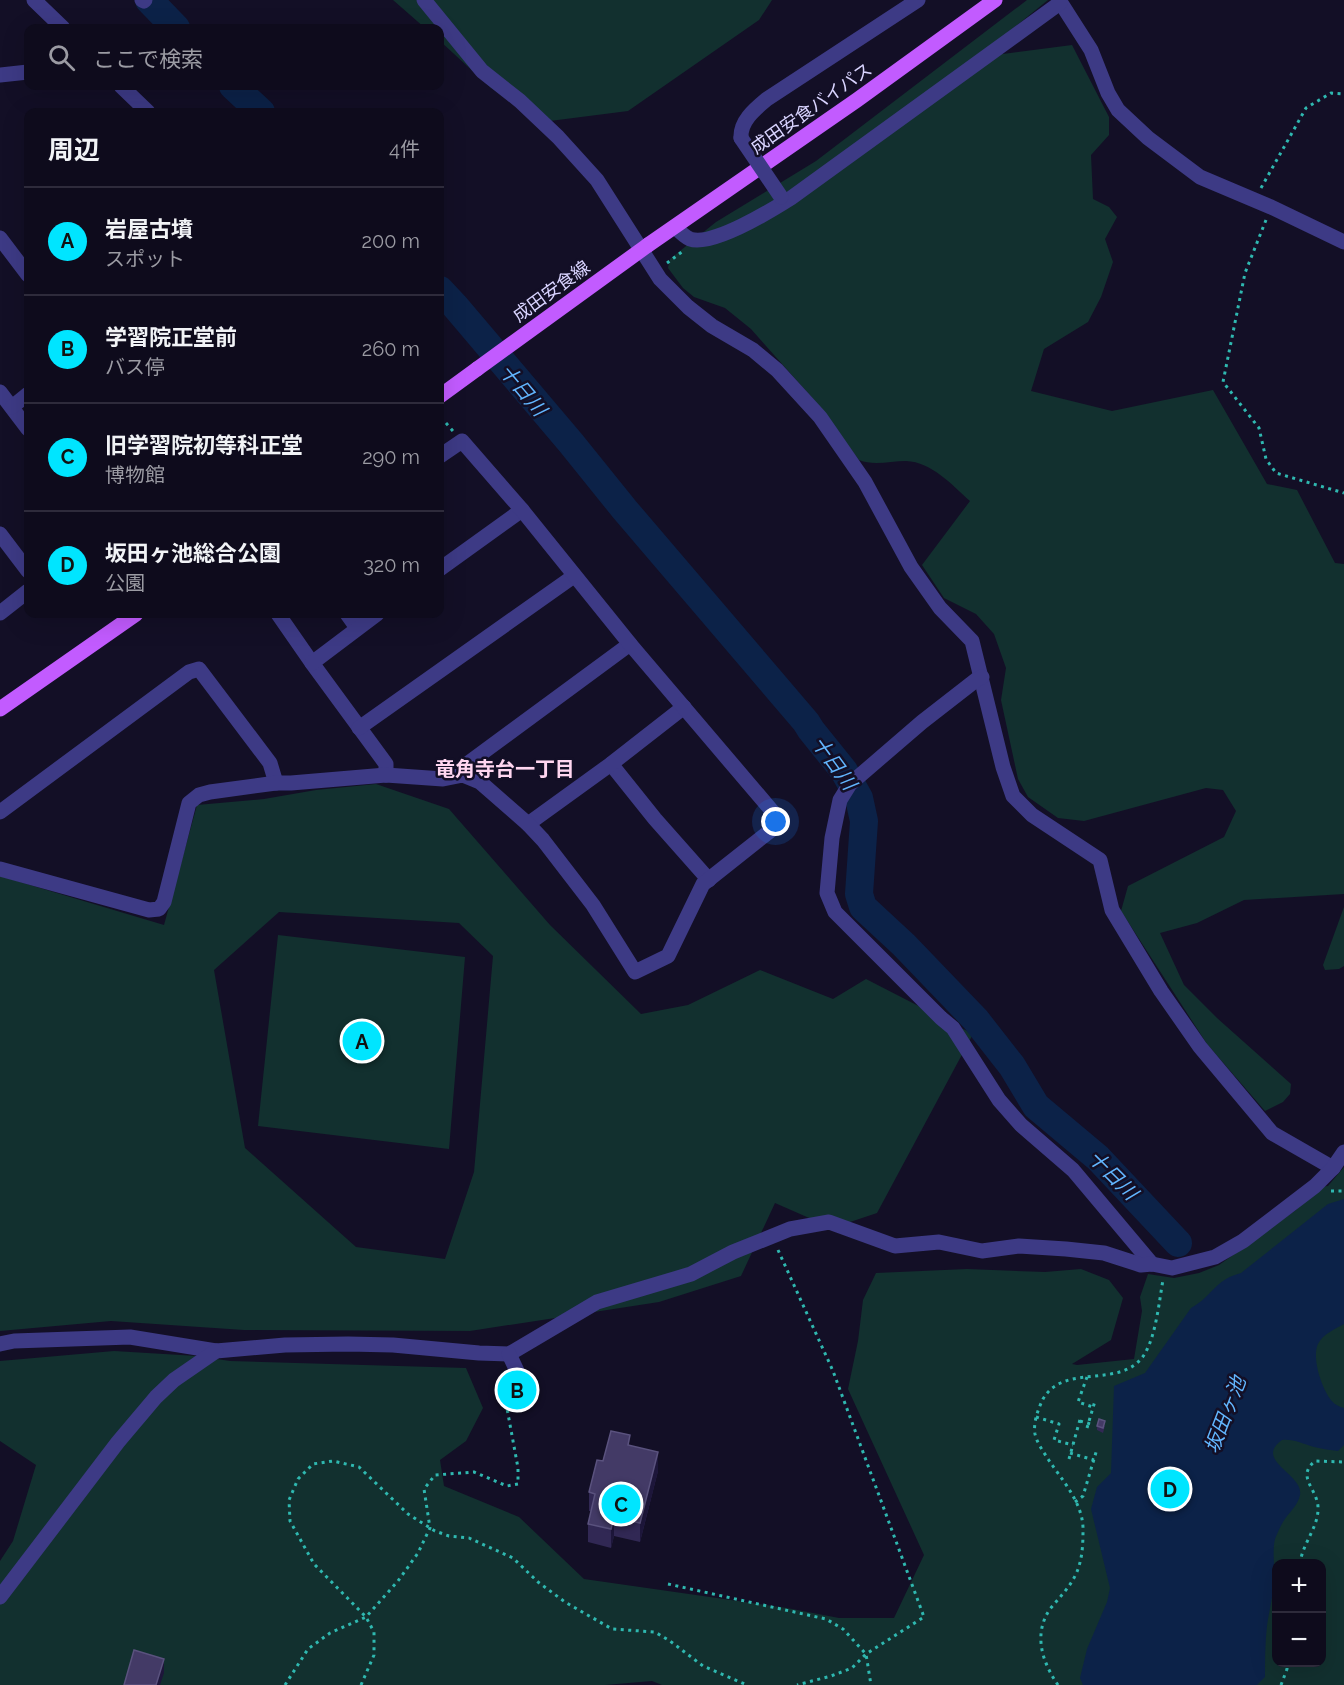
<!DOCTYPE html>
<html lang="ja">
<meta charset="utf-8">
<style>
:root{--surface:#0e0b1c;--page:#171425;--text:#f1f3f6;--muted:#9b9ba3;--line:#2e2b3b;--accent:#00e5ff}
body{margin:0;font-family:Raleway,"Noto Sans JP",sans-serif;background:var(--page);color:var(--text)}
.controls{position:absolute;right:18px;bottom:18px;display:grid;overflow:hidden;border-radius:12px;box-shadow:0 6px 24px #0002}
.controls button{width:54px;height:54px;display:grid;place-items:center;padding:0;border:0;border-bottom:2px solid var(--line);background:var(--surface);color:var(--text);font:30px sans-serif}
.you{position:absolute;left:776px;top:822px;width:21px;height:21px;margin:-15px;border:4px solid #fff;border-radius:50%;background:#1a73e8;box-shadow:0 0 0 9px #1a73e833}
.badge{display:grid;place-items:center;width:39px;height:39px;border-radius:50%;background:var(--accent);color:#111;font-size:20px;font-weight:700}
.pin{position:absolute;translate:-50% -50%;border:3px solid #fff;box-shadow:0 2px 6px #0006}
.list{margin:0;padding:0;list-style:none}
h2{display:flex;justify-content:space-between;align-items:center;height:78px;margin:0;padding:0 24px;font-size:26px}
h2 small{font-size:20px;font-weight:400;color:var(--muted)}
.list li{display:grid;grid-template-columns:39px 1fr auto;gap:18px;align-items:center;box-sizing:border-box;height:108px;padding:0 24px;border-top:2px solid var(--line)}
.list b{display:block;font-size:22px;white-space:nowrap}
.list p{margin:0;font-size:20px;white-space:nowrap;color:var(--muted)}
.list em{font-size:20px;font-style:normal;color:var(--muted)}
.icon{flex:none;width:33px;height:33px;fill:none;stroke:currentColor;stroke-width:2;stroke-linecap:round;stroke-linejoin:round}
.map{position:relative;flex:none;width:1344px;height:1685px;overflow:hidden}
.search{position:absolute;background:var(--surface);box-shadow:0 6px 24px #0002;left:24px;top:24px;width:420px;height:66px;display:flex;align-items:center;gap:15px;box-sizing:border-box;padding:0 21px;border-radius:12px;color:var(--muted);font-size:22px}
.panel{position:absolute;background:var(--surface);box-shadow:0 6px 24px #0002;left:24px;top:108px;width:420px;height:510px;border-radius:12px}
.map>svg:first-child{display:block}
.green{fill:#12302f;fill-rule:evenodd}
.water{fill:#0c2248}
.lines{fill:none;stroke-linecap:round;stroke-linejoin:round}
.river{stroke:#0c2248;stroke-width:28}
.path{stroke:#2fb8b0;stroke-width:3;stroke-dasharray:3 4.5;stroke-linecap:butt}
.minor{stroke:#3d3a85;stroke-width:15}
.major{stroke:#c25bff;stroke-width:15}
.minor-bridge{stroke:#3d3a85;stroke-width:15}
.major-bridge{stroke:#c25bff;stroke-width:15}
.wall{fill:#312854}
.shaded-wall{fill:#1d163a}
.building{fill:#433a66;stroke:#5a527e;stroke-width:1.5}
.labels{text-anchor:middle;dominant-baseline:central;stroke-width:5;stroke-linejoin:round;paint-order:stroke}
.street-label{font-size:18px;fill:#d9d4ff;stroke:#130f26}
.water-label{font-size:20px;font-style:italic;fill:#62b6ff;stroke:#130f26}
.neighbourhood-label{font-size:20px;font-weight:bold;fill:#ffd6f0;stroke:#130f26}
</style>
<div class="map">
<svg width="1344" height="1685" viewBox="0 0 1344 1685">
<rect width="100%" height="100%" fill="#130f26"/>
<g class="green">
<path d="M393 0H772L759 20 628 111 542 122 491 88 440 41V28H425Z"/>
<path d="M1027 0H1048L990 47 1003 54 1072 45 1109 117V135L1091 155 1093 199 1109 207 1117 217 1105 239 1113 262 1101 297 1088 322 1044 349 1031 391 1112 411 1213 390 1267 484 1297 490 1335 563 1344 564V894L1244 900 1197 923 1160 933 1184 985 1217 1018 1291 1084 1290 1094 1283 1102 1265 1111 1207 1044 1121 911 1128 886 1224 837 1236 811 1223 790 1206 788 1084 821 1058 818 1028 797 1018 779 1001 700 1006 668 994 634 976 614 944 598 922 565 970 501C952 485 932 462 906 461 890 461 874 466 859 460L815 401 751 329 725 308 694 297 683 288 668 268 670 259 716 222 816 161Z"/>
<path d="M376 784 449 809 550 925 641 1014 688 1005 760 970 833 999 866 979 973 1034 877 1213 832 1228 775 1203 741 1276 659 1302 470 1331 244 1330 111 1321 0 1331V876L164 925 197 805 264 799 316 790ZM279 912 459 923 493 956 474 1172 445 1259 356 1247 245 1148 214 970Z"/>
<path d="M1344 907V966L1339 969 1325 970 1323 965Z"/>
<path d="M278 935 465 957 449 1149 258 1126Z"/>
<path d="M1344 1167V1685H662L652 1681 605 1685H0V1561L13 1541 36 1465 0 1441V1361L114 1351 197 1356 230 1361 466 1368 483 1408 466 1441 440 1460 444 1486 519 1517 584 1579 787 1608 839 1618H894L924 1555 848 1389 858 1341 863 1300 876 1273 967 1269 1045 1272 1081 1269 1109 1280 1123 1298 1111 1340 1072 1364 1077 1365 1134 1359 1142 1311 1140 1297 1148 1274 1174 1278 1199 1273 1219 1265 1296 1210 1320 1187 1328 1186ZM1276 1564H1322V1662H1276Z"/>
</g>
<path class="water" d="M1344 1199V1324C1335 1329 1323 1334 1318 1344 1311 1358 1323 1395 1335 1404 1338 1406 1341 1407 1344 1408V1445L1338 1451C1331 1450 1322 1449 1314 1447 1302 1444 1295 1439 1282 1440 1253 1461 1304 1474 1300 1495 1298 1506 1288 1513 1283 1522 1280 1527 1277 1534 1275 1539 1272 1552 1275 1567 1274 1581 1273 1596 1269 1611 1267 1626 1265 1643 1265 1661 1265 1677L1257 1685H1083L1080 1678 1087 1649 1107 1602 1110 1588 1091 1509 1097 1487 1111 1473 1114 1386 1145 1373 1191 1308C1213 1296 1214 1280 1241 1273L1328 1204Z"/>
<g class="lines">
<g class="river">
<path d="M149 0 176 28"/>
<path d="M233 86 261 112"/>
<path d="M440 290 455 306 571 443 625 510 806 722 811 730 844 771 859 798 864 821 859 894 863 907 904 945 976 1020 1012 1066 1036 1106 1098 1158 1178 1243"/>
</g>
<g class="path">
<path d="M1261 188 1306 108 1331 93 1344 94"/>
<path d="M1266 220 1245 273 1223 382 1259 428 1266 459 1276 473 1344 493"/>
<path d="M667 263 683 251"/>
<path d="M446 423 453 431"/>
<path d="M1331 1191H1344"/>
<path d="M778 1250 833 1371 924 1617 866 1654 852 1668 831 1676 797 1685"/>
<path d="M1087 1377 1078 1402 1093 1407"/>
<path d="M1036 1417 1059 1424 1054 1440 1073 1445"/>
<path d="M1080 1421 1094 1425"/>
<path d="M1087 1428 1095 1401"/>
<path d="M1070 1453 1094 1460"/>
<path d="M1069 1459 1081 1416"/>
<path d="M1075 1502 1083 1496 1097 1449"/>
<path d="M1300 1564C1302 1544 1318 1528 1318 1509 1319 1490 1295 1477 1315 1461L1344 1462"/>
<path d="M668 1584 826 1619 843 1629 866 1654 871 1685"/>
<path d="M285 1685 308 1649 330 1633 366 1617 398 1581 418 1553 430 1528 424 1489 435 1475 474 1472 507 1486 518 1484V1468L501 1376"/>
<path d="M361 1685 374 1655V1632L366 1617 314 1564 290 1521 289 1500 298 1479 313 1464 333 1461 359 1467 408 1514 435 1531 449 1536 469 1538 513 1558 538 1582 565 1602 612 1629 655 1632 670 1641 703 1666 747 1685"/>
<path d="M1058 1685C1042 1662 1033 1634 1050 1609 1059 1598 1069 1588 1075 1576 1082 1562 1083 1547 1083 1531 1084 1504 1062 1480 1048 1459 1043 1451 1037 1443 1035 1434 1033 1423 1038 1409 1043 1399 1064 1362 1121 1390 1144 1355 1156 1336 1159 1302 1163 1280"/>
<path d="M1281 1685 1287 1669V1662"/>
</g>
<g class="minor">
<path d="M34 0 63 28"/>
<path d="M142 0 144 1 145 0"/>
<path d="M424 0 482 71 520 101 558 137 597 180 660 279 688 307 712 326 753 350 777 370 820 417 865 482 911 567 940 608 972 641 1003 767 1013 796 1032 815 1100 860 1112 910 1161 991 1200 1047 1272 1133 1333 1168"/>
<path d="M1059 0 1091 50 1108 93 1118 110 1148 138 1200 177 1271 207 1344 242"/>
<path d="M0 75 28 72"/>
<path d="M121 86 148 112"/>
<path d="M741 138C740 121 755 109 767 99L918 0"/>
<path d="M675 227C679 231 685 237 690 239 712 247 772 210 791 198L1060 3"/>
<path d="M0 238 28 275"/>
<path d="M0 392 28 429"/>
<path d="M12 407 28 394"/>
<path d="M0 534 28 571"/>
<path d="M440 569 522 510"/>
<path d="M0 613 28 591"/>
<path d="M278 614 312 663 386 764V775"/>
<path d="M347 614 357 628"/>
<path d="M312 663 377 614"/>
<path d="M982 677 976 680 922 722 850 784 840 800 832 838 827 893 835 912 941 1018 953 1028 999 1100 1021 1125 1073 1170 1152 1264"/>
<path d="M359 728 574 576"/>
<path d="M611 764 655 819 709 880"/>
<path d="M463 775 467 764 630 644"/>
<path d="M0 812 189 672 199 669 270 763 276 783"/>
<path d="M528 824 611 764 684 707"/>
<path d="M0 869 149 910 159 909 164 902 189 803 199 795 210 792 276 783H291L386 775 443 779 463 775 480 782 528 824 543 840 593 905 635 972 668 956 703 884 775 827 778 818 630 644 522 510 462 441 440 456"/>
<path d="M0 1344 14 1341 130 1337 216 1351 285 1345 348 1344 393 1345 479 1353 509 1354 597 1302 691 1274 733 1252 790 1229 829 1222 895 1246 939 1242 982 1251 1019 1246 1066 1249 1104 1253 1141 1265 1152 1264 1172 1268 1215 1257 1243 1241 1315 1186 1333 1168 1344 1152"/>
<path d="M509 1354 524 1386"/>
<path d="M0 1597 118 1442 156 1397 174 1380 216 1351"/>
</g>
<g class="major">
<path d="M648 245 857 100 995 0"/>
<path d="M440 396 477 369"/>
<path d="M0 709 136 614"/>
</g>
<path class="minor-bridge" d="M741 138 781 197"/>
<path class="major-bridge" d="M477 369 648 245"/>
</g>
<g class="wall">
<path d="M1097 1426H1105L1103 1433 1097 1430Z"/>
<path d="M630 1446 658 1471 640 1542 614 1536 611 1548 588 1542V1524L591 1511H589V1492L603 1461Z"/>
</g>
<g class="shaded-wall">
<path d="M658 1452V1471L640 1542V1523Z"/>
<path d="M614 1517V1536L611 1548V1529Z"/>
<path d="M164 1659V1673L160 1685H156Z"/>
</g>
<g class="building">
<path d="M1099 1419 1105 1421 1103 1428 1097 1426Z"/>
<path d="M611 1431 630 1435 628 1445 658 1452 640 1523 614 1517 611 1529 588 1524 595 1494 589 1492 597 1460 603 1461Z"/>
<path d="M134 1650 164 1659 156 1685H124Z"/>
</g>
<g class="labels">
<g class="street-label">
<text transform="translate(811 108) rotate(-35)">成田安食バイパス</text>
<text transform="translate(551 291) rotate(-36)">成田安食線</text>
</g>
<g class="water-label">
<text transform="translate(523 390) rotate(50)">十日川</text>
<text transform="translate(834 763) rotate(54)">十日川</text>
<text transform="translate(1113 1175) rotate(45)">十日川</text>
<text transform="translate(1225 1415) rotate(-69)">坂田ヶ池</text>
</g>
<g class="neighbourhood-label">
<text x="505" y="769">竜角寺台一丁目</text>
</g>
</g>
</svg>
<div class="controls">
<button>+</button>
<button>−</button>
</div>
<div class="you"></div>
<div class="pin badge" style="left:362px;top:1041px">A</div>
<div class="pin badge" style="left:517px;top:1390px">B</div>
<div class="pin badge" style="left:621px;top:1504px">C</div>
<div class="pin badge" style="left:1170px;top:1489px">D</div>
<div class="search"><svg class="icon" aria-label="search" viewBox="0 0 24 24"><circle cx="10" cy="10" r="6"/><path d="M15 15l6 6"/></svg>ここで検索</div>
<section class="panel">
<h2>周辺<small>4件</small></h2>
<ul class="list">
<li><span class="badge">A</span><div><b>岩屋古墳</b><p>スポット</p></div><em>200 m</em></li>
<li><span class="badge">B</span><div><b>学習院正堂前</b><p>バス停</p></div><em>260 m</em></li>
<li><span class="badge">C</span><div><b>旧学習院初等科正堂</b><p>博物館</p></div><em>290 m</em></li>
<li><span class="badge">D</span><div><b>坂田ヶ池総合公園</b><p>公園</p></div><em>320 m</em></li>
</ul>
</section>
</div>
